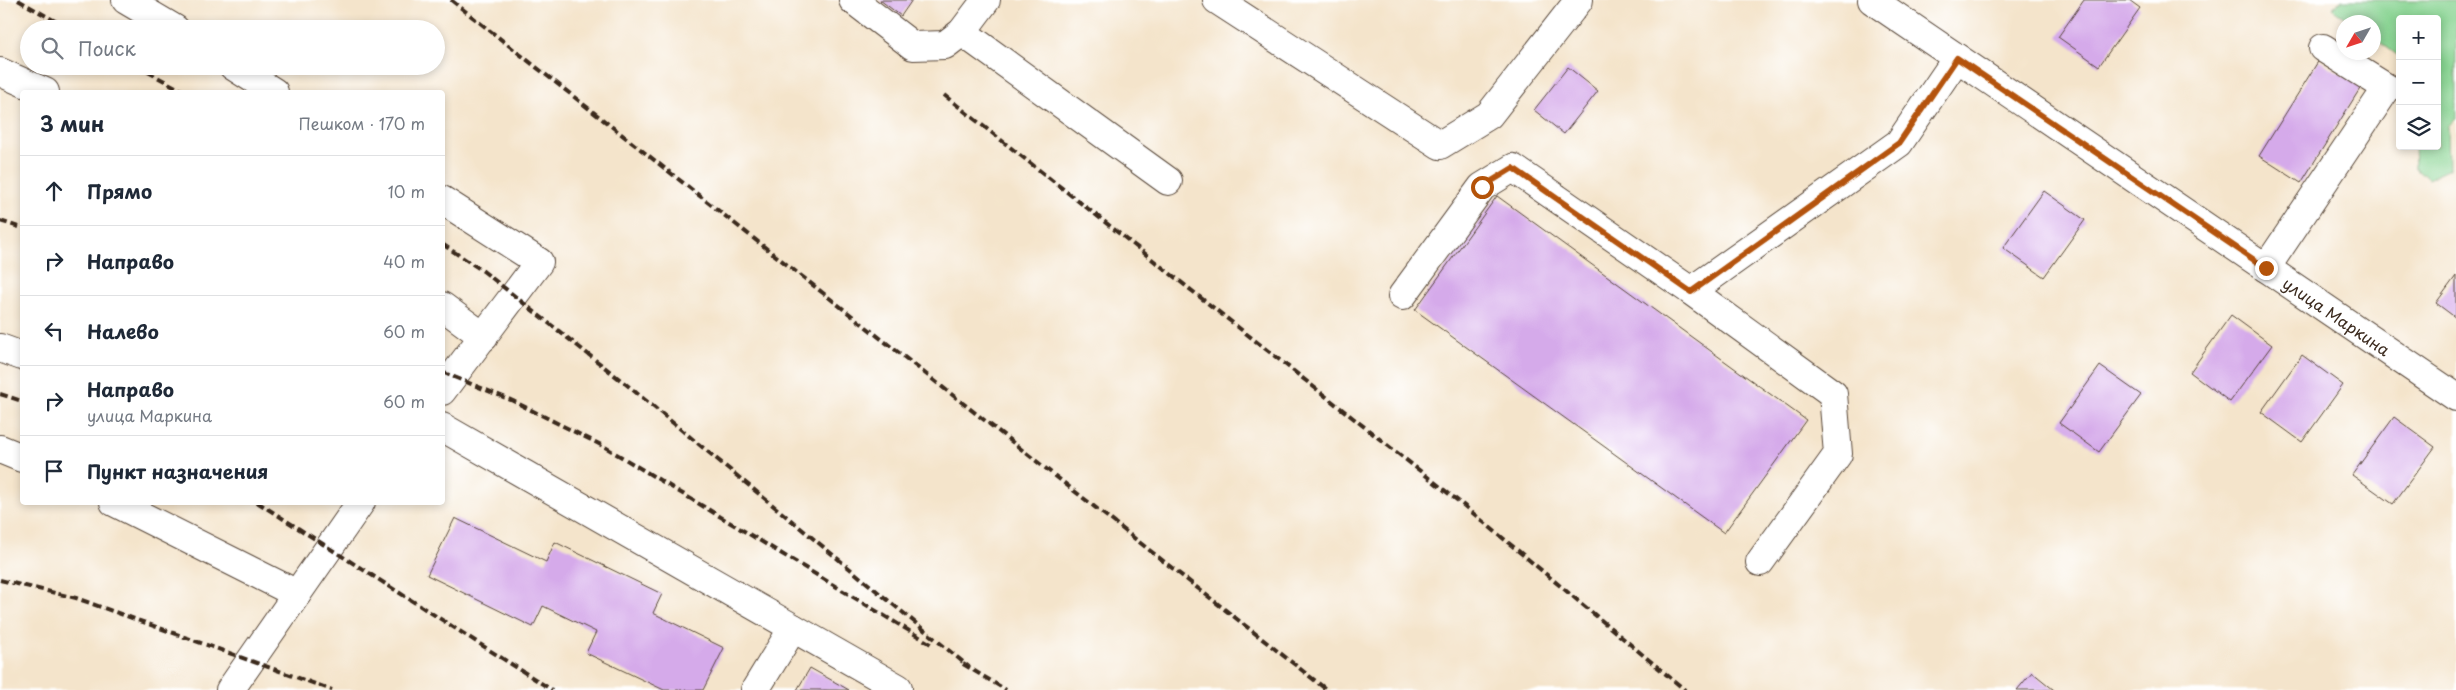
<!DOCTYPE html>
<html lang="ru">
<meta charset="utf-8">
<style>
:root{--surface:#fff;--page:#f2f2f3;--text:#1f2937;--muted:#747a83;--line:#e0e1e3}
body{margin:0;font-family:"Playpen Sans",sans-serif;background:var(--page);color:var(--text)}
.controls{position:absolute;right:15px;top:15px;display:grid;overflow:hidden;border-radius:5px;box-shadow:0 2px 8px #0003}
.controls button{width:45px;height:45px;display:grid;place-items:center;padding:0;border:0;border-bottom:1px solid var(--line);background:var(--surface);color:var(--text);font:25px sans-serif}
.compass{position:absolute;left:2336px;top:15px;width:45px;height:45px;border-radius:50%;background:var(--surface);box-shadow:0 2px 8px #0003;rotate:231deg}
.stop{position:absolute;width:15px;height:15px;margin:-11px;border:4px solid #b45309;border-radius:50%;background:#fff}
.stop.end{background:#b45309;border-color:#fff;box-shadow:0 1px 5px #0008}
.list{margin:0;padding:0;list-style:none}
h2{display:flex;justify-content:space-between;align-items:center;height:65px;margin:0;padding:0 20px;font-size:21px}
h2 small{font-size:16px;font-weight:400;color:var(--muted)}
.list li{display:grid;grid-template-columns:32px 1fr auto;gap:15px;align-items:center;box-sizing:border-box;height:70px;padding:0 20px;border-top:1px solid var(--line)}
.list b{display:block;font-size:19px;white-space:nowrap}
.list p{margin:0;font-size:16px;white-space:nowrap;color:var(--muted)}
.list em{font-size:16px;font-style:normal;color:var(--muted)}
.icon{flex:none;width:28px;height:28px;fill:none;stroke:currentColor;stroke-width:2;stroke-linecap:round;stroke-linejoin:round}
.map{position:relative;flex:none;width:2456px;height:690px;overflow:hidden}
.search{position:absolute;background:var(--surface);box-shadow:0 2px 8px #0003;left:20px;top:20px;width:425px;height:55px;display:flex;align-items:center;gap:12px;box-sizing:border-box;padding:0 18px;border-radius:28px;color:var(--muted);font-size:19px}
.panel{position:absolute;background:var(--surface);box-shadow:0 2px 8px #0003;left:20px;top:90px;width:425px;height:415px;border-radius:5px}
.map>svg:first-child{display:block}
.green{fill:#86d390;stroke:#607e57}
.building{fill:#d5aaea}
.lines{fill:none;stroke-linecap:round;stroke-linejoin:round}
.minor-casing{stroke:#574638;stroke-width:30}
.minor{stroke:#fff;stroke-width:28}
.rail{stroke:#3b2a1e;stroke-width:4;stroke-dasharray:8 4;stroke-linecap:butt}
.route{stroke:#b45309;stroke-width:6}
.labels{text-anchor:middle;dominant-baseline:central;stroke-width:4.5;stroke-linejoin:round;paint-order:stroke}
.street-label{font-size:16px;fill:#3b2a1e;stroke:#fff}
</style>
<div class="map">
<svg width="2456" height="690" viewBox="0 0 2456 690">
<rect width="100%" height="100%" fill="#fff"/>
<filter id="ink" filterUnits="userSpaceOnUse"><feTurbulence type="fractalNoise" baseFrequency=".02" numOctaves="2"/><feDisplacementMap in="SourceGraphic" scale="10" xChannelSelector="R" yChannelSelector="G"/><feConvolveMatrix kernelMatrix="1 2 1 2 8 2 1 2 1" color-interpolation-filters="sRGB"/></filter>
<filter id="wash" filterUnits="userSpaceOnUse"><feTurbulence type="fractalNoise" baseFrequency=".0096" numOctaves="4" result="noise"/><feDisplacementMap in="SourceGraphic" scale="20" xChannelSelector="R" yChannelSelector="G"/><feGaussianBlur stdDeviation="1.12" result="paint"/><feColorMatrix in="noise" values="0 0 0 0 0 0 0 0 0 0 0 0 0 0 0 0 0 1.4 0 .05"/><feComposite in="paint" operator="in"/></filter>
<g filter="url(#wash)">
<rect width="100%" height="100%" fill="#f4e4cb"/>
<path class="green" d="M2342 0H2456V119L2448 126 2449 169 2428 179 2415 167 2414 146H2437V19H2400V57L2374 38V22H2352L2332 8Z"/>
<g id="blocks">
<g class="building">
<path d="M880 0H912L901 16Z"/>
<path d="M2084 0H2129L2140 8 2099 66 2058 37Z"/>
<path d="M2319 60 2361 87 2301 183 2259 156Z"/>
<path d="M1568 67 1598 91 1564 134 1534 110Z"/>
<path d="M2044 191 2085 220 2044 277 2003 248Z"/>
<path d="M1497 196 1806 420 1724 533 1415 310Z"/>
<path d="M2456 276V318L2436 303Z"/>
<path d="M2231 315 2272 345 2230 402 2190 372Z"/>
<path d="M2302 355 2343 385 2302 442 2261 412Z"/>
<path d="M2100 366 2141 395 2099 452 2059 423Z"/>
<path d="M2394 417 2435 447 2393 504 2352 475Z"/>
<path d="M455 518 546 562 555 542 662 594 653 613 724 648 703 690H664L586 653 596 632 543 606 533 627 427 575Z"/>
<path d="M810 668 849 690H797Z"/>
<path d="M2032 672 2054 690H2017Z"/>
</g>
</g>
</g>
<g filter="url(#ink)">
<use href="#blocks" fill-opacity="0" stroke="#574638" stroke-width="1"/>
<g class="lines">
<g class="minor-casing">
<g id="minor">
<path d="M126 0 175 29"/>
<path d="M853 0 913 46 945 45 962 32 986 0"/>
<path d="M1217 0 1440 145 1489 115 1579 0"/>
<path id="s1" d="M1872 0 2456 397"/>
<path d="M962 32 1168 181"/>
<path d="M233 66 274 92"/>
<path d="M0 72 45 92"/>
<path d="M442 200 539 262 442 391"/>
<path d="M2266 268 2387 88 2323 48"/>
<path d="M1691 291 1833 394 1838 454 1760 562"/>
<path d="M1402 296 1482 187 1513 168 1691 291 1899 143 1957 58"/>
<path d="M442 306 484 337"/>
<path d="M0 348 22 356"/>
<path d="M442 427 898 688"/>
<path d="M0 449 22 458"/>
<path d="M114 502 297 594"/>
<path d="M230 690 361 502"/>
<path d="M755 690 793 628"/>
</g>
</g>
<use href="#minor" class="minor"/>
<g class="rail">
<path d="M18 0 69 29"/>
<path d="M451 0 1327 690"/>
<path d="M137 66 185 92"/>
<path d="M944 95 1462 504 1685 690"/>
<path d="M0 221 22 228"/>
<path d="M442 244 483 271 627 385 969 667"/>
<path d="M442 372 513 401 605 447 931 644"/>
<path d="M0 394 22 401"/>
<path d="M257 502 552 690"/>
<path d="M0 580 76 598 332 690"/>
<path d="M963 664 1006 690"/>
</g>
</g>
</g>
<g class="lines" filter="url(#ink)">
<path class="route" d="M1482 187 1513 168 1691 292 1899 143 1957 58 2266 268"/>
</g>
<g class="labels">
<g class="street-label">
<text stroke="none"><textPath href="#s1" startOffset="562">улица Маркина</textPath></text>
</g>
</g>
</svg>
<div class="controls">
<button>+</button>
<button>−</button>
<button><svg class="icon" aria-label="layers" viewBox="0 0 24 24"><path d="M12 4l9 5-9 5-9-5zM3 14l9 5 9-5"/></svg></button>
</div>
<svg class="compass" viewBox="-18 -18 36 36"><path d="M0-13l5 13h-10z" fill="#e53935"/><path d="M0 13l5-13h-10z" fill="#747a83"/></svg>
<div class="stop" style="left:1482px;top:187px"></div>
<div class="stop end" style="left:2266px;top:268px"></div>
<div class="search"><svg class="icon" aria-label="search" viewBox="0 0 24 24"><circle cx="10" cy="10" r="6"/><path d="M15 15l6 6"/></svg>Поиск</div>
<section class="panel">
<h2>3 мин<small>Пешком · 170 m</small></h2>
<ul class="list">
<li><svg class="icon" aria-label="ahead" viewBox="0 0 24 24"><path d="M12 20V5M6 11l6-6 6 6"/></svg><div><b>Прямо</b></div><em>10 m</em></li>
<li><svg class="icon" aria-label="right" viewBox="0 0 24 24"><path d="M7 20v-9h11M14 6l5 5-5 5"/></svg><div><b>Направо</b></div><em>40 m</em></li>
<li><svg class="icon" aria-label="left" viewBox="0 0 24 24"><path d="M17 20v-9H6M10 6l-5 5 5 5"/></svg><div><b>Налево</b></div><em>60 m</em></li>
<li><svg class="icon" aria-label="right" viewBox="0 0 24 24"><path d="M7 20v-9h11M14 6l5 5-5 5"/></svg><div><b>Направо</b><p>улица Маркина</p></div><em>60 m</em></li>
<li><svg class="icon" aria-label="arrive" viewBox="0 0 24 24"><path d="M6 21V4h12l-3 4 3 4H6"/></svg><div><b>Пункт назначения</b></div></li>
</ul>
</section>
</div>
